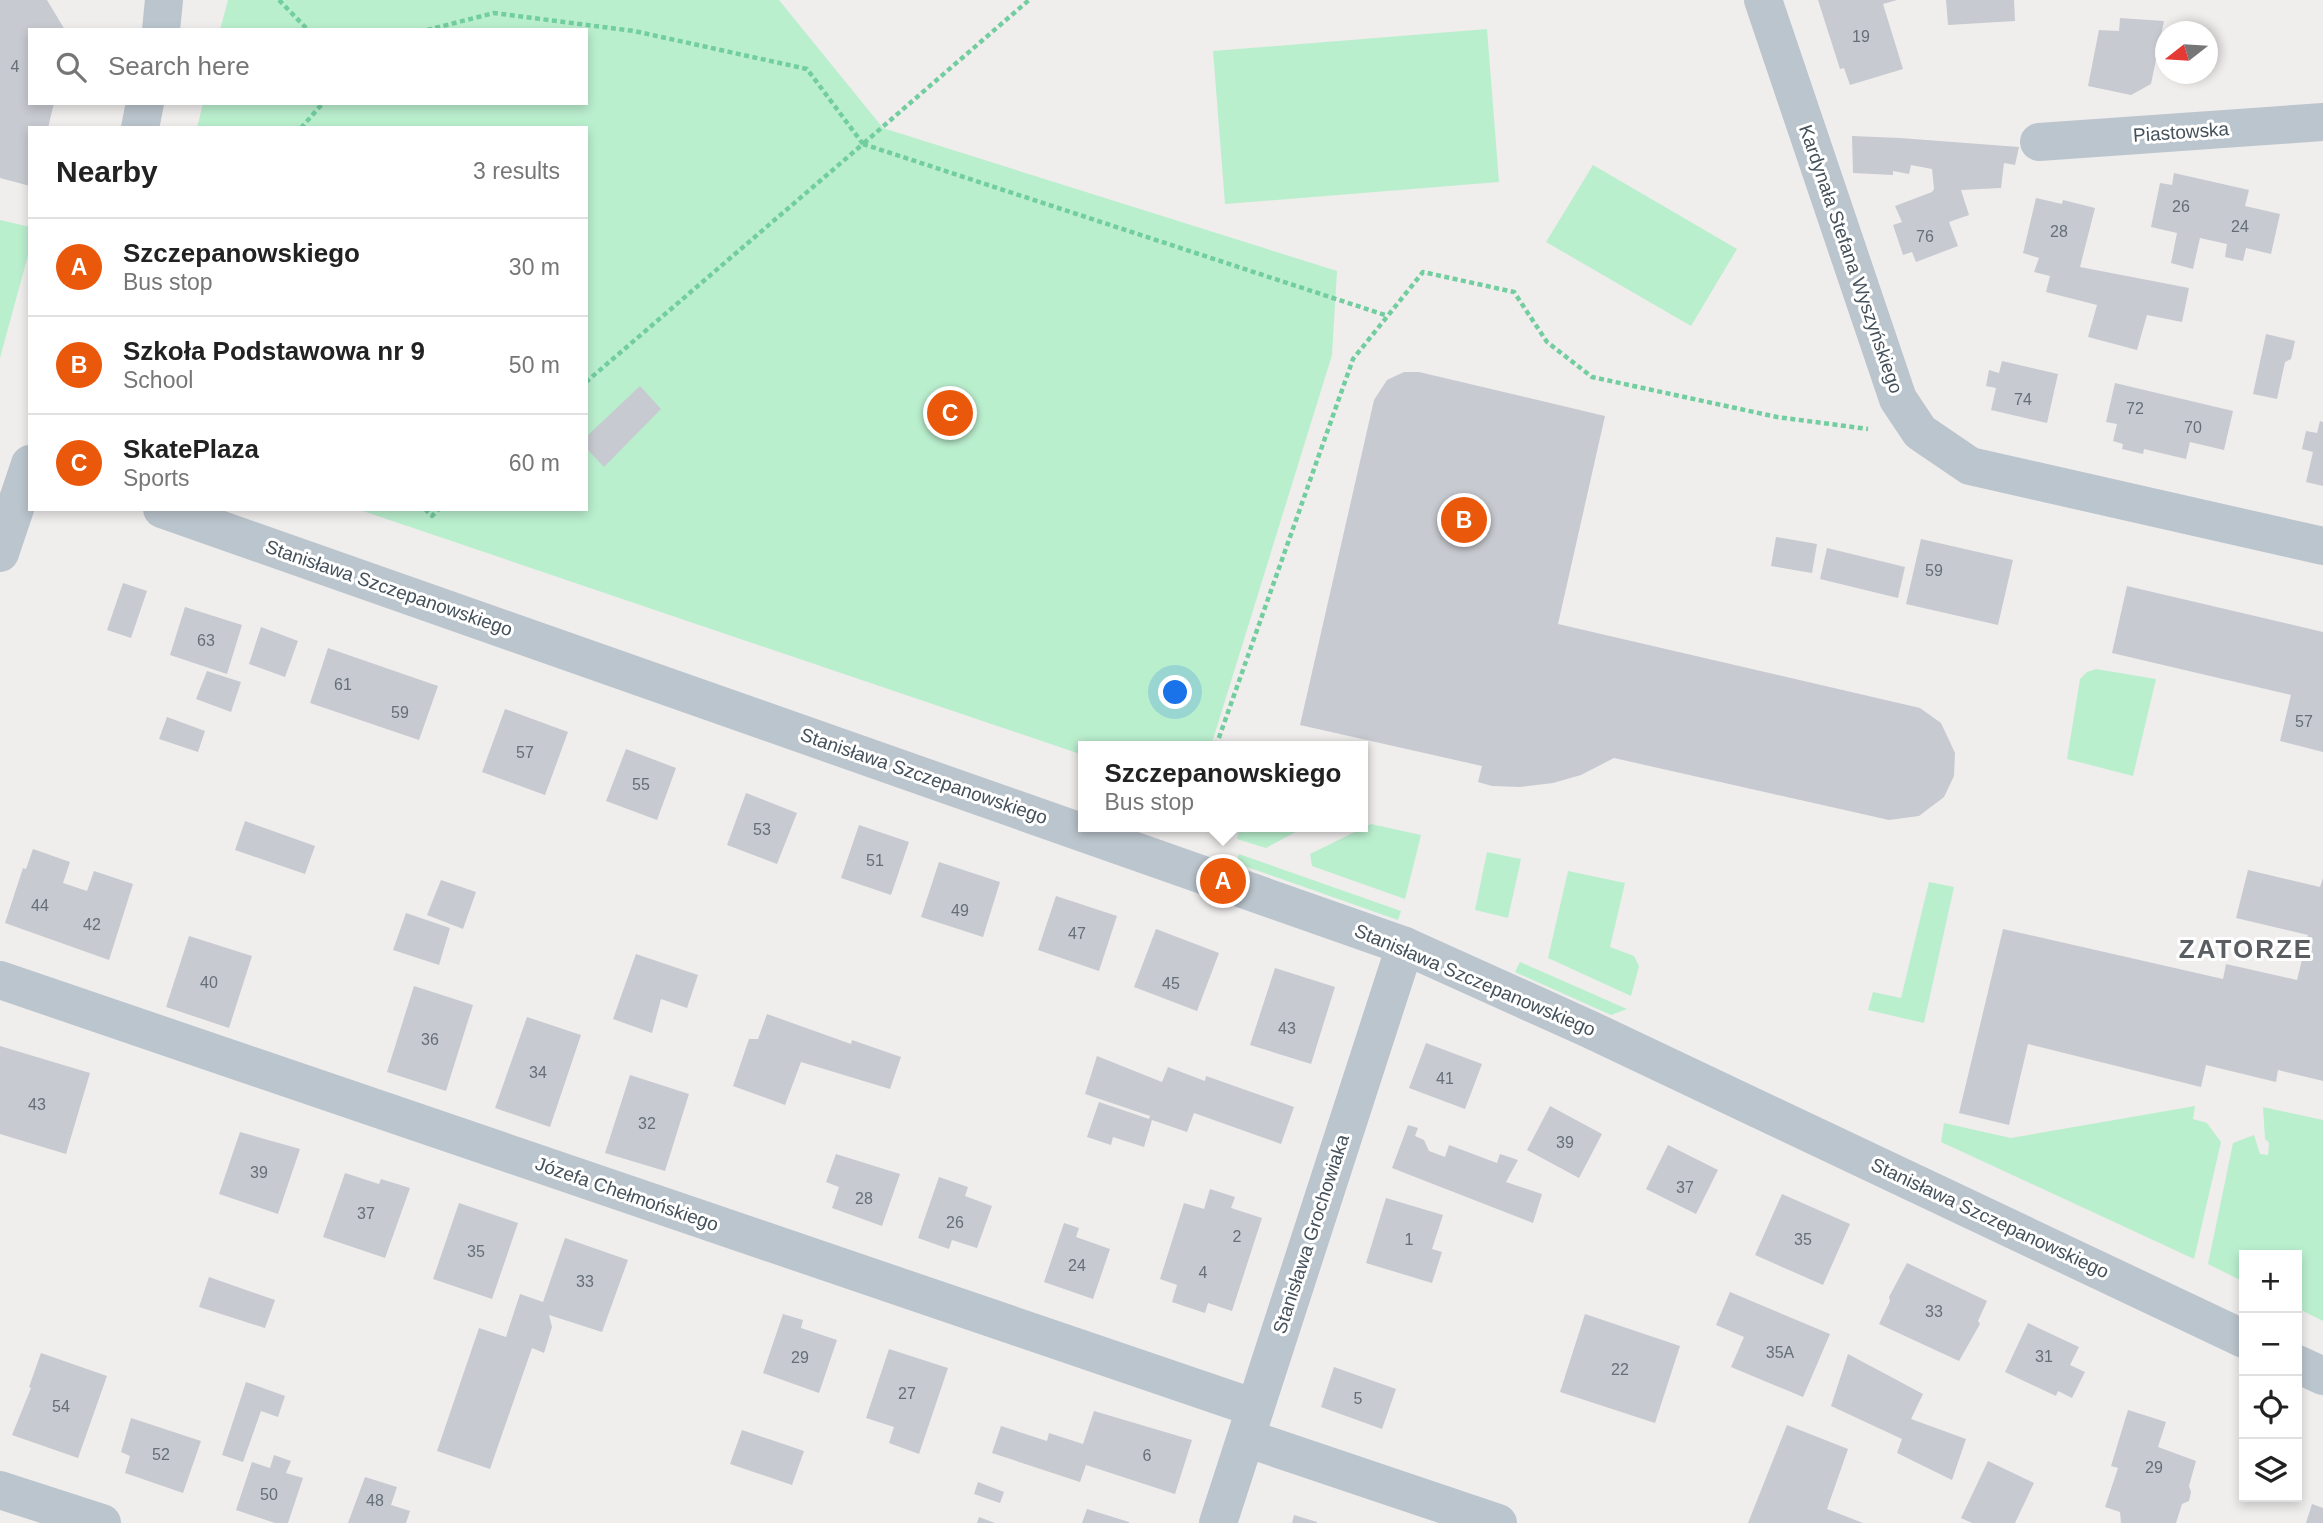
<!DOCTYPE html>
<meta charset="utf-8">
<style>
:root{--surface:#fff;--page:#f6f6f6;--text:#222;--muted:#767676;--line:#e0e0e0;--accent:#ea580c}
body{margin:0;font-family:Helvetica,sans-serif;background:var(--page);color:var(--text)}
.controls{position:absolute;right:21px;bottom:21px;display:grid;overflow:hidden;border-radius:0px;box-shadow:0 4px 10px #0003}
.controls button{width:63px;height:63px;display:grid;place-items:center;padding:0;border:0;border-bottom:2px solid var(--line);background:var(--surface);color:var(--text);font:35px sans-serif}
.compass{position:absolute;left:2155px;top:21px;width:63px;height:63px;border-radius:50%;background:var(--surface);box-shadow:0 4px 10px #0003;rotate:253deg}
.you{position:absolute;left:1176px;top:693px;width:24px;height:24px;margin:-18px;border:5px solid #fff;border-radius:50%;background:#1a73e8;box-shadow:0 0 0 10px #1a73e833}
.badge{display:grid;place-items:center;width:46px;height:46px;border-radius:50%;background:var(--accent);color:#fff;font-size:23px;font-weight:700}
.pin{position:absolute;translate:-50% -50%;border:4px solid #fff;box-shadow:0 2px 7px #0006}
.popup{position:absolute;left:1078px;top:741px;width:290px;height:91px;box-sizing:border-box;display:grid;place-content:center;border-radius:0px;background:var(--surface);filter:drop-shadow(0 2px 5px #0005);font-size:23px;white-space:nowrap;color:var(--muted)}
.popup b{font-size:26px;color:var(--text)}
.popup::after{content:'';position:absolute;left:50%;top:100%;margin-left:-14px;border:14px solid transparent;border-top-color:var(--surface)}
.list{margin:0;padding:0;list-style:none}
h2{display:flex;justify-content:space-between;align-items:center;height:91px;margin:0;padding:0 28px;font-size:30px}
h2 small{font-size:23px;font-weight:400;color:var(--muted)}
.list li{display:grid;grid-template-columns:46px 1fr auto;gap:21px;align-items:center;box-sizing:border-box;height:98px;padding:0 28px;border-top:2px solid var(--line)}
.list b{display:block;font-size:26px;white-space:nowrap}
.list p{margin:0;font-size:23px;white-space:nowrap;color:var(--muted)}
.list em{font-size:23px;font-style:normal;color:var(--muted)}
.icon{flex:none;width:38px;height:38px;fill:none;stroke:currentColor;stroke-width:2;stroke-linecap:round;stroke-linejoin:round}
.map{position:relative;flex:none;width:2323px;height:1523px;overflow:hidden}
.search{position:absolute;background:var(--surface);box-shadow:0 4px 10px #0003;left:28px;top:28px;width:560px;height:77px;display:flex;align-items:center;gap:18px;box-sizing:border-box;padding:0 24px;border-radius:0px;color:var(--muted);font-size:26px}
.panel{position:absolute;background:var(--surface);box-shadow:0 4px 10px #0003;left:28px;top:126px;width:560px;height:385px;border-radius:0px}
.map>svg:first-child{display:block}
.green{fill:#baefce}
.building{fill:#c7cad0}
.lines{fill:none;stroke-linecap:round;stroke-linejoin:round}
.path{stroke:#72cd9f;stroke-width:4.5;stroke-dasharray:5 3.5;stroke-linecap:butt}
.minor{stroke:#bbc5cd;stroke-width:38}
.labels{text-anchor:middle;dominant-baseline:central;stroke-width:6;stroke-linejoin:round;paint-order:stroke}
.number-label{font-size:16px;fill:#666f78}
.street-label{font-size:19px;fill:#45515b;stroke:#fff}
.district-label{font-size:26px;font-weight:bold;letter-spacing:2px;fill:#5a5e62;stroke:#fff}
</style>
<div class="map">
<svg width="2323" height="1523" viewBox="0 0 2323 1523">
<rect width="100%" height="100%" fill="#f0eded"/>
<g class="green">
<path d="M228 0H779L883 128 1337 271 1332 355 1211 746H1083V755L357 509H586V128H197L203 103H586V30H220Z"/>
<path d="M1487 29 1499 182 1225 204 1213 51Z"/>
<path d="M1593 165 1737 249 1691 326 1546 242Z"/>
<path d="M0 220 30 227V248L0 358Z"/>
<path d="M2096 669 2156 679 2133 776 2067 759 2080 679 2087 672Z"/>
<path d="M1371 824 1421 835 1405 899 1312 866 1310 854Z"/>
<path d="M1204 827H1305L1266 848 1237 839 1239 832 1225 827 1222 834Z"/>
<path d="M1487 852 1521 859 1508 918 1475 910Z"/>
<path d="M1239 854 1401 911 1398 920 1236 863Z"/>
<path d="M1568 871 1625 883 1610 947 1634 956 1639 966 1631 996 1548 958Z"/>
<path d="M1929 882 1954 887 1924 1023 1868 1010 1873 992 1901 998Z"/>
<path d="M1520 962 1627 1009 1611 1015 1515 972Z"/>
<path d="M2195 1106 2193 1119 2207 1123 2221 1142 2194 1259 1941 1142 1944 1123 2011 1138Z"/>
<path d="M2263 1107 2323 1120V1321L2297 1308V1255H2244V1282L2208 1264 2233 1143 2254 1135 2260 1154 2268 1155 2269 1143 2265 1139Z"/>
</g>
<g class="building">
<path d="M0 0H47L65 30H30V103H54L48 128H30V186L0 178Z"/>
<path d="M1818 0H1897L1883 4 1903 69 1850 85 1844 68 1840 69Z"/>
<path d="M1946 0H2014L2015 21 1948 25Z"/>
<path d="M2120 18 2164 21 2151 84 2131 95 2088 86 2099 30 2119 31Z"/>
<path d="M1852 136 1900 138 2019 147 2015 165 2004 163 2001 188 1961 190 1969 215 1949 222 1958 246 1916 262 1912 252 1903 255 1893 225 1902 222 1895 206 1932 192 1934 189 1932 169 1911 165 1909 174 1893 171V175L1853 173Z"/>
<path d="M2174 173 2249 190 2245 206 2280 214 2271 254 2246 248 2243 261 2225 257 2227 244 2200 238 2193 269 2171 263 2177 233 2151 227 2160 183 2172 185Z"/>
<path d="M2036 198 2062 204 2063 200 2095 208 2080 267 2189 288 2182 322 2147 315 2137 350 2088 337 2097 305 2046 292 2050 276 2034 272 2039 258 2023 253Z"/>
<path d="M2266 334 2295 341 2291 359 2285 362 2277 399 2253 394Z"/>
<path d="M2002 361 2058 374 2047 423 1991 410 1996 388 1986 386 1989 370 1999 373Z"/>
<path d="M1404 372H1419L1605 416 1558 624 1920 708 1941 723 1955 753 1954 776 1944 797 1919 816 1889 820 1614 758 1581 775 1553 783 1520 787 1492 786 1478 782 1482 766 1300 725 1374 400 1387 380Z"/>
<path d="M2115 383 2233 411 2224 450 2190 442 2186 459 2144 449 2143 454 2122 449 2123 444 2113 441 2117 424 2106 422Z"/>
<path d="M640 386 661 409 604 467 586 448V437Z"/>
<path d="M2320 421 2323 422V486L2306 482 2313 452 2302 449 2306 431 2317 433Z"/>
<path d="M1776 537 1817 544 1812 573 1771 566Z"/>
<path d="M1921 539 2013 560 1998 625 1906 604Z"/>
<path d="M1827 548 1905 567 1898 598 1820 579Z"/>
<path d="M123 583 147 591 131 638 107 630Z"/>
<path d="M2127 586 2323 632V752L2280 741 2291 695 2112 653Z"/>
<path d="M185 607 242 625 227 674 170 655Z"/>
<path d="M261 627 298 641 285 677 249 664Z"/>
<path d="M328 648 438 686 419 740 310 703Z"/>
<path d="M207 671 241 682 231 712 196 699Z"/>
<path d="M505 709 568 732 545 795 482 772Z"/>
<path d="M167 717 205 731 198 752 159 739Z"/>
<path d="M626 749 676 768 657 820 606 801Z"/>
<path d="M746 793 797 813 777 864 727 845Z"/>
<path d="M245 821 315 846 305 874 235 850Z"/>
<path d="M859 825 909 842 891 895 841 878Z"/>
<path d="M33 849 70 862 63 883 87 891 94 871 133 884 109 960 5 923 23 868 26 869Z"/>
<path d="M939 862 1000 882 983 937 921 917Z"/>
<path d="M2248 870 2320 887 2323 878V1081L2278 1070 2276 1082 2206 1065 2201 1087 2028 1044 2009 1125 1959 1113 2003 929 2223 979 2226 964 2297 980 2308 935 2236 918Z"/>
<path d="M441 880 476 892 463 929 427 915Z"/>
<path d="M1056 896 1117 916 1099 971 1038 950Z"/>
<path d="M406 913 450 928 439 965 393 950Z"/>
<path d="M1156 929 1219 953 1197 1011 1134 987Z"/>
<path d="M189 936 252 956 229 1028 166 1007Z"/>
<path d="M636 954 698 975 687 1008 661 999 652 1033 613 1019Z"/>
<path d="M1275 968 1335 987 1311 1064 1250 1045Z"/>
<path d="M414 986 473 1005 446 1091 387 1072Z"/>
<path d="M767 1014 851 1044 852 1040 901 1057 890 1089 801 1062 785 1105 733 1086 749 1039H758Z"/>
<path d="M527 1017 581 1035 550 1127 495 1108Z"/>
<path d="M1426 1043 1482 1064 1465 1109 1409 1088Z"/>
<path d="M0 1046 90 1073 66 1154 0 1134Z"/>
<path d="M1097 1056 1162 1082 1168 1067 1205 1081 1206 1076 1294 1107 1281 1144 1194 1113 1187 1132 1152 1120 1144 1147 1113 1137 1111 1145 1087 1137 1099 1102 1149 1119 1150 1116 1085 1094Z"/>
<path d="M630 1075 689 1094 665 1171 605 1153Z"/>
<path d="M1550 1106 1602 1134 1579 1178 1527 1150Z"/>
<path d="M1408 1125 1418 1128 1415 1136 1424 1140 1429 1151 1445 1157 1449 1145 1497 1163 1500 1154 1518 1160 1506 1182 1542 1194 1533 1223 1392 1168Z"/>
<path d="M240 1132 300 1149 278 1214 219 1194Z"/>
<path d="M1668 1145 1718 1170 1696 1214 1646 1189Z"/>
<path d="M836 1154 900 1174 882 1226 832 1208 839 1187 826 1182Z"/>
<path d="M345 1173 379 1184 381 1179 410 1188 385 1258 323 1237Z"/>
<path d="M939 1177 968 1187 965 1196 992 1206 977 1248 952 1240 949 1249 918 1238Z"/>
<path d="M1210 1189 1235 1197 1231 1208 1262 1218 1232 1311 1208 1303 1205 1313 1172 1302 1177 1285 1160 1279 1184 1203 1204 1209Z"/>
<path d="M1782 1194 1850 1224 1823 1285 1755 1255Z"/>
<path d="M1386 1198 1443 1215 1432 1249 1442 1252 1432 1283 1366 1263Z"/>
<path d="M459 1203 518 1223 492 1299 433 1279Z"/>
<path d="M1064 1223 1079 1228 1076 1237 1110 1249 1093 1299 1044 1282Z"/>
<path d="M565 1238 628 1260 602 1332 549 1315 552 1327 544 1353 532 1348 490 1469 437 1451 479 1328 506 1337 520 1294 543 1302Z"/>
<path d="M1907 1263 1987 1301 1978 1321 1980 1324 1959 1361 1879 1324 1890 1301 1889 1297Z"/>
<path d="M209 1277 275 1300 265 1328 199 1307Z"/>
<path d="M1730 1292 1830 1334 1803 1397 1731 1367 1744 1337 1716 1325Z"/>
<path d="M783 1314 803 1320 801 1328 837 1340 819 1393 763 1373Z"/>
<path d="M1585 1314 1680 1346 1655 1423 1560 1392Z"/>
<path d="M2028 1323 2079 1347 2070 1365 2085 1372 2072 1398 2058 1391 2056 1396 2005 1372Z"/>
<path d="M889 1349 948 1368 919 1454 889 1443 894 1427 866 1418Z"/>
<path d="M41 1353 107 1376 78 1458 12 1435 31 1388 29 1387Z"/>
<path d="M1848 1354 1923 1394 1911 1419 1966 1439 1952 1480 1897 1453 1902 1439 1831 1406Z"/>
<path d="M1334 1367 1396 1389 1382 1429 1321 1407Z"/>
<path d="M246 1382 285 1396 278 1417 261 1411 243 1462 222 1455Z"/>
<path d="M2128 1410 2166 1422 2158 1447 2196 1461 2189 1486 2191 1492 2189 1501 2182 1504 2176 1523H2121L2120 1512 2105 1507 2118 1468 2111 1466Z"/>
<path d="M1094 1411 1192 1440 1175 1494 1086 1465 1080 1482 992 1453 1001 1426 1047 1441 1049 1433 1083 1444Z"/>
<path d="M131 1418 201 1441 183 1493 125 1473 130 1456 121 1452Z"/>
<path d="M1787 1425 1848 1449 1827 1509 1863 1523H1748Z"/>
<path d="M742 1430 804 1451 792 1485 730 1464Z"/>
<path d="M274 1455 291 1461 286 1473 303 1478 288 1523H275L236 1510 252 1462 270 1468Z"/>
<path d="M1988 1461 2034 1483 2015 1523H1972L1961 1518Z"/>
<path d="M365 1477 397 1487 391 1505 410 1511 406 1523H348Z"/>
<path d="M978 1482 1004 1492 1000 1503 974 1494Z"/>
<path d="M2312 1504 2323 1508V1523H2306Z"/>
<path d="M1087 1509 1129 1522V1523H1082Z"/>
<path d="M1294 1515 1317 1522V1523H1292Z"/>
<path d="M979 1517 995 1523H977Z"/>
</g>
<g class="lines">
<g class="path">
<path d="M279 0 308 30"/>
<path d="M427 30 494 13 634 31 807 69 863 144 586 382"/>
<path d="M301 128 323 103"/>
<path d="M864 143 1029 0"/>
<path d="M863 144 1388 316"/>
<path d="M425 509 432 516 439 509"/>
<path d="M1216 746 1353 359 1423 272 1514 292 1547 342 1592 377 1777 417 1868 429"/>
</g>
<g class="minor">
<path d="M1763 0 1898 399 1920 432 1970 466 2323 546"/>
<path d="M161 30 164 0"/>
<path d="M140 128 145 103"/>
<path d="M2039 142 2323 122"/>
<path d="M162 509 1405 946 1589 1029 2244 1339"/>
<path d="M0 553 30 464"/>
<path d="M0 980 1255 1408"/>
<path d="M2297 1364 2323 1376"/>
<path d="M1246 1438 1498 1523"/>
<path d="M0 1490 102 1523"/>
<path d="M1218 1523 1405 946"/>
</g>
</g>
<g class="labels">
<g class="number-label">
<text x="1861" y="36">19</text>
<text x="15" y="66">4</text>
<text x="2181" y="206">26</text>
<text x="2240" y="226">24</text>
<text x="2059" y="231">28</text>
<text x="1925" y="236">76</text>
<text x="2023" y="399">74</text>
<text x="2135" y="408">72</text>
<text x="2193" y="427">70</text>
<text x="1934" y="570">59</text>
<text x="206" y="640">63</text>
<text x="343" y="684">61</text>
<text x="400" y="712">59</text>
<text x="2304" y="721">57</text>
<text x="525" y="752">57</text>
<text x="641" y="784">55</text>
<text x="762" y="829">53</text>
<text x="875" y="860">51</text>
<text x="40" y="905">44</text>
<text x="960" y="910">49</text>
<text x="92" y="924">42</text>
<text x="1077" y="933">47</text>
<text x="209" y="982">40</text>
<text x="1171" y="983">45</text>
<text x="1287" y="1028">43</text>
<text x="430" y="1039">36</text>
<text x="538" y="1072">34</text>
<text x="1445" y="1078">41</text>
<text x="37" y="1104">43</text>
<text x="647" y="1123">32</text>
<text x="1565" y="1142">39</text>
<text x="259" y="1172">39</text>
<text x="1685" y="1187">37</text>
<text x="864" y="1198">28</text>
<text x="366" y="1213">37</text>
<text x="955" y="1222">26</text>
<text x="1237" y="1236">2</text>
<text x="1409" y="1239">1</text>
<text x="1803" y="1239">35</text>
<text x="476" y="1251">35</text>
<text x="1077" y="1265">24</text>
<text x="1203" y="1272">4</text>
<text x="585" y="1281">33</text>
<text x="1934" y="1311">33</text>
<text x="1780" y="1352">35A</text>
<text x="2044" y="1356">31</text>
<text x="800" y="1357">29</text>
<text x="1620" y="1369">22</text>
<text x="907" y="1393">27</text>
<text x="1358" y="1398">5</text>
<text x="61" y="1406">54</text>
<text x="161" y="1454">52</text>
<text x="1147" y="1455">6</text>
<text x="2154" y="1467">29</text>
<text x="269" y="1494">50</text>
<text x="375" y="1500">48</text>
</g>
<g class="street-label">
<text transform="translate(2181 132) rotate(-4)">Piastowska</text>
<text transform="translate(1851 259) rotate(71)">Kardynała Stefana Wyszyńskiego</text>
<text transform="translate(389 588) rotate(19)">Stanisława Szczepanowskiego</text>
<text transform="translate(924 776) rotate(19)">Stanisława Szczepanowskiego</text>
<text transform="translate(1475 980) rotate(23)">Stanisława Szczepanowskiego</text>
<text transform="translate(627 1194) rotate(19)">Józefa Chełmońskiego</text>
<text transform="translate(1990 1218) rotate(25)">Stanisława Szczepanowskiego</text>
<text transform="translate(1311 1234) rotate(-72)">Stanisława Grochowiaka</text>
</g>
<g class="district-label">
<text x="2246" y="949">ZATORZE</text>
</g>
</g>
</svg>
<div class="controls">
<button>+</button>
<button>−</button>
<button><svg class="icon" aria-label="locate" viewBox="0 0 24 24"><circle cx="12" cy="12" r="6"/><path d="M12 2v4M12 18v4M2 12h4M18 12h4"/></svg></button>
<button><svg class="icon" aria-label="layers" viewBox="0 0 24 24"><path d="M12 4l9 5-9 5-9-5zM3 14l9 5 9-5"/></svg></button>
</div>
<svg class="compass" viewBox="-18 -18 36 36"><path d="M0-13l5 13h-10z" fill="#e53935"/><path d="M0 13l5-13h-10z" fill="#767676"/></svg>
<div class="you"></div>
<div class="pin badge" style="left:1223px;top:881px">A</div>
<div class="popup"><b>Szczepanowskiego</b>Bus stop</div>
<div class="pin badge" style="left:1464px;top:520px">B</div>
<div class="pin badge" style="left:950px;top:413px">C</div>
<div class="search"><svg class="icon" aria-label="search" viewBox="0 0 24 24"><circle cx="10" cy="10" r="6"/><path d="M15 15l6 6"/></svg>Search here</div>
<section class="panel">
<h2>Nearby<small>3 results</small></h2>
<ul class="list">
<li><span class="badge">A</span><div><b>Szczepanowskiego</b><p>Bus stop</p></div><em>30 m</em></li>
<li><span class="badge">B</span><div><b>Szkoła Podstawowa nr 9</b><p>School</p></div><em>50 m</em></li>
<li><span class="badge">C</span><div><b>SkatePlaza</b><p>Sports</p></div><em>60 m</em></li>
</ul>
</section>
</div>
